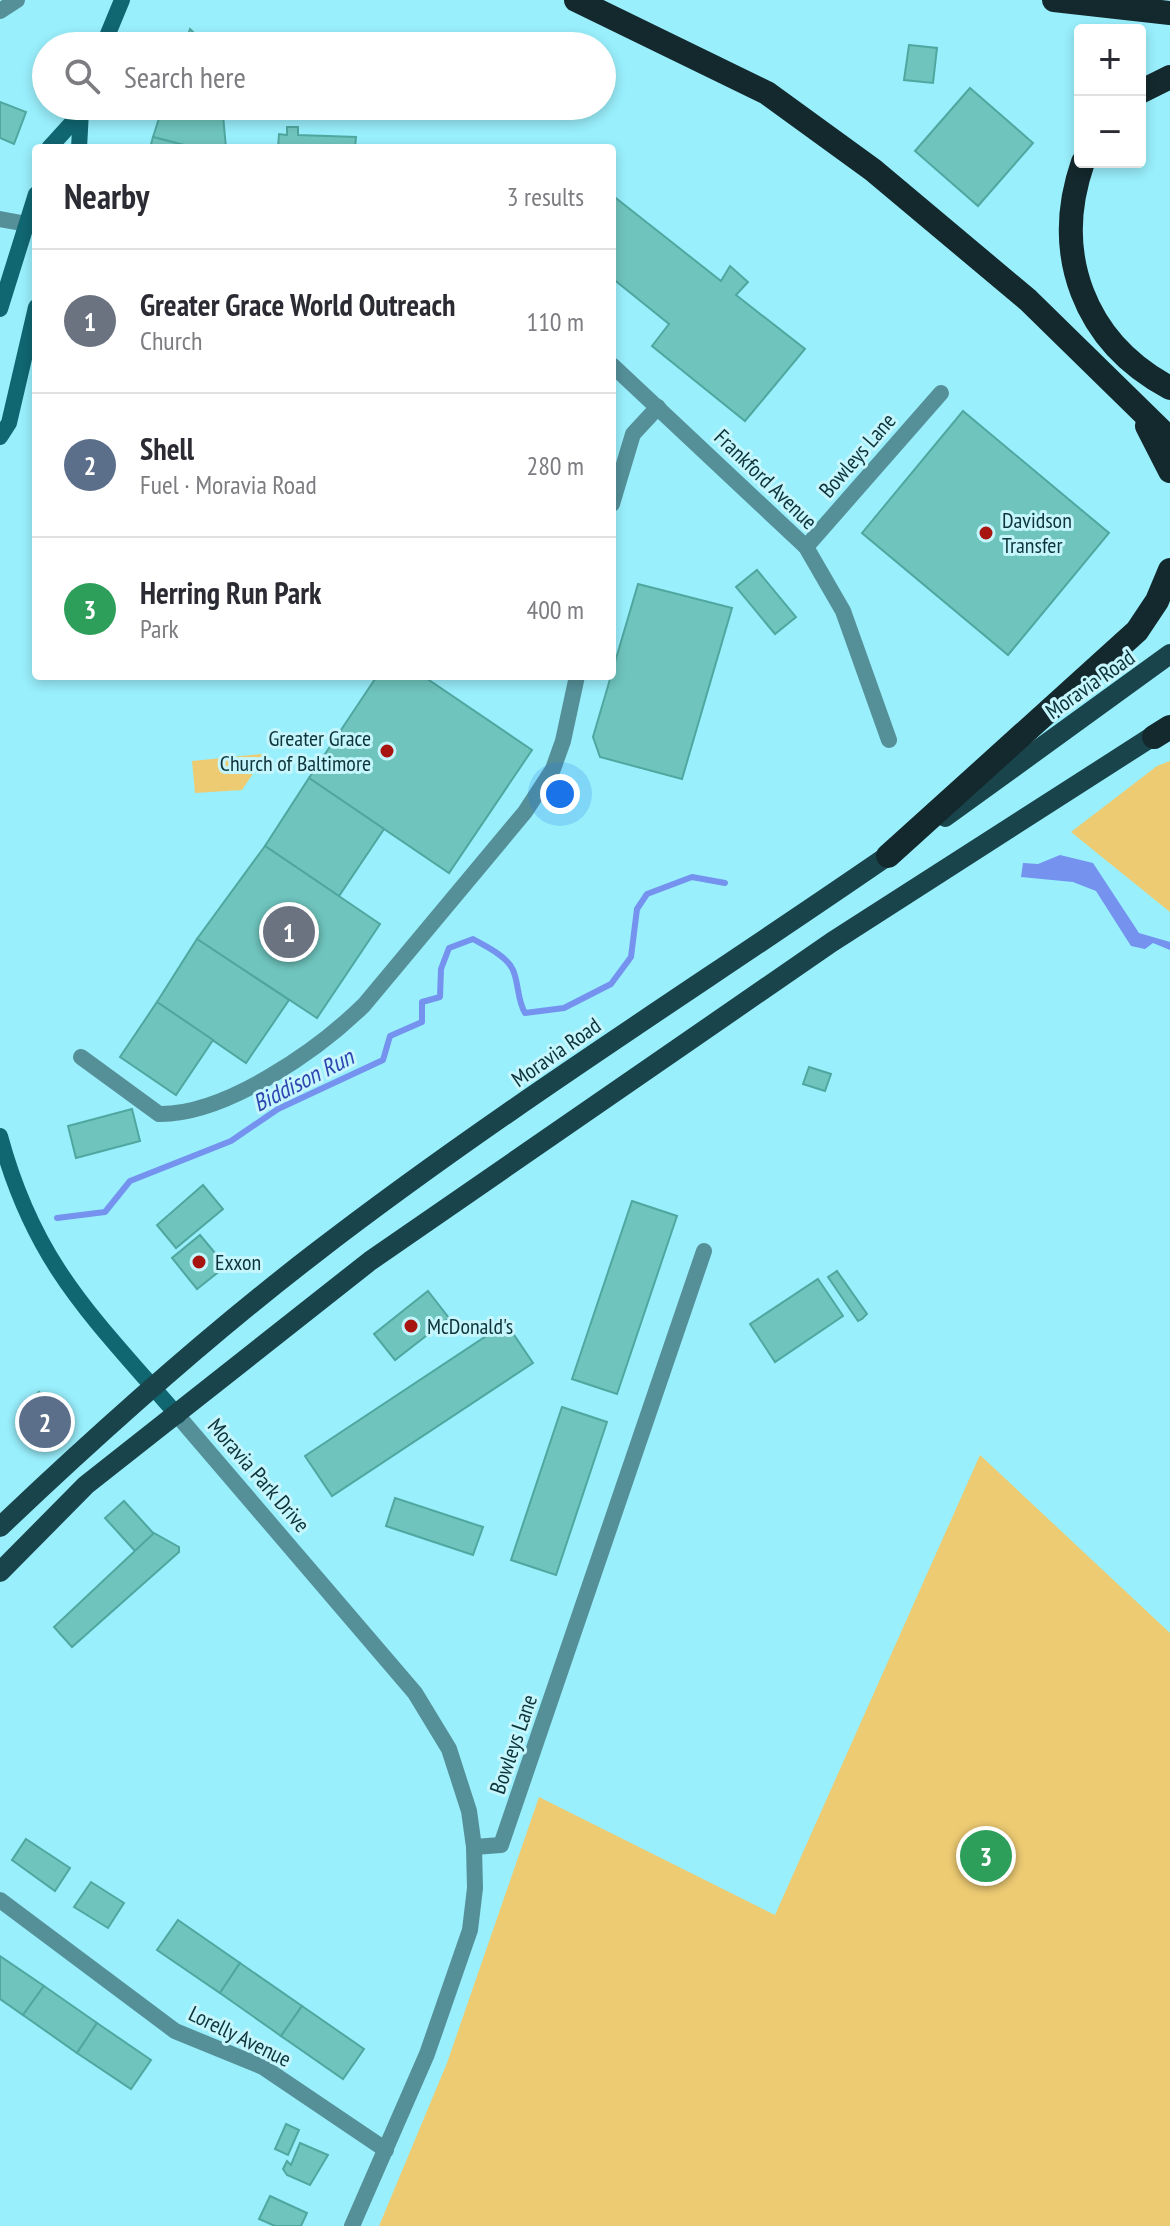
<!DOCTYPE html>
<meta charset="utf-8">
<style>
:root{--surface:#fff;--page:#f7f7f7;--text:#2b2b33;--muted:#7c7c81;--line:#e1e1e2;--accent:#111827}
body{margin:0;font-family:"PT Sans Narrow",sans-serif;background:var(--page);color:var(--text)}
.controls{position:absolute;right:24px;top:24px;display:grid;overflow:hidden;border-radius:8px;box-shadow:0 4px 12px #0003}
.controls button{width:72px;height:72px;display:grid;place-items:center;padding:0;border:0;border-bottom:2px solid var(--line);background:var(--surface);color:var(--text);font:40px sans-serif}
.you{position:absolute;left:560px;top:794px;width:28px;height:28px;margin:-20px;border:6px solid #fff;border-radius:50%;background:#1a73e8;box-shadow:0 0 0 12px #1a73e833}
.badge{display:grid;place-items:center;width:52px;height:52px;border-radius:50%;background:var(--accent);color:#fff;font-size:26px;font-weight:700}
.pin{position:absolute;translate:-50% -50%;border:4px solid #fff;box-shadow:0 2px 8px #0006}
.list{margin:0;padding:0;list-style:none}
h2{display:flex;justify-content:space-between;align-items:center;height:104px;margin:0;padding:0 32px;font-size:34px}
h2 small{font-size:26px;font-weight:400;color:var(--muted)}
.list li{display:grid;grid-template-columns:52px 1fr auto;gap:24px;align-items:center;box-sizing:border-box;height:144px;padding:0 32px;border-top:2px solid var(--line)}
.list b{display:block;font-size:30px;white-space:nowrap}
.list p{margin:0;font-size:26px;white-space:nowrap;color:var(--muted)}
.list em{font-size:26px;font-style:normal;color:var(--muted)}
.icon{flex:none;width:44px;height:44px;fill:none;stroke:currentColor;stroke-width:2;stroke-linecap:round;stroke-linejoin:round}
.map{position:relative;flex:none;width:1170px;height:2226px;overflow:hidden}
.search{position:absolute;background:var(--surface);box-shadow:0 4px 12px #0003;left:32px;top:32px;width:584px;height:88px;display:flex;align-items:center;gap:20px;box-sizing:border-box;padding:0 28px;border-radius:44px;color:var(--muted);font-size:30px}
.panel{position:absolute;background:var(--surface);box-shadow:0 4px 12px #0003;left:32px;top:144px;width:584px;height:536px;border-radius:8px}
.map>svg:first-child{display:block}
.green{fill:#edcb73}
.water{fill:#7492ee}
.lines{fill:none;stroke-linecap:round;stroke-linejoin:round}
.stream{stroke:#7492ee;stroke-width:6}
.building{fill:#6fc5be;stroke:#50a7a0;stroke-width:2}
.minor{stroke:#559099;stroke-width:16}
.tertiary{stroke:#559099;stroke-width:16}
.secondary{stroke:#106671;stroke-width:16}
.primary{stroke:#1a444b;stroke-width:20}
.motorway{stroke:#14292d;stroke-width:24}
.poi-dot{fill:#a81410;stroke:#c5f6fe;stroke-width:3}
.labels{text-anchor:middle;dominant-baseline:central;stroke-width:6;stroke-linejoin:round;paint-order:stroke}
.street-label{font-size:22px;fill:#0e3439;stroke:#c5f6fe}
.poi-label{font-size:22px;fill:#0e3439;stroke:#c5f6fe;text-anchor:start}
.water-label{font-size:24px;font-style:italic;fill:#2f46b0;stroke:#c5f6fe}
</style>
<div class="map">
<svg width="1170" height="2226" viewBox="0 0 1170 2226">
<rect width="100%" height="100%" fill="#99effc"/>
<g class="green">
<path d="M262 754 264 757 242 790 195 793 192 761Z"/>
<path d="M1170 761V912L1071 832 1157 766Z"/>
<path d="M980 1455 1170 1633V2226H379L447 2063 539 1797 775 1915Z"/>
</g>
<path class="water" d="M1060 855 1093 863 1139 933 1170 942V950L1153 943 1145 949 1131 946 1096 891 1073 882 1021 877 1023 863 1038 864Z"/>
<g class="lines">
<path class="stream" d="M57 1218 105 1212 130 1181 231 1141 278 1109 383 1060 390 1036 422 1022V1002L440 997 441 969 449 948 473 939C485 946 507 956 513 970 519 984 517 999 525 1013L564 1008 611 984 631 957 637 909 647 894 692 877 725 883"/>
</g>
<g class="building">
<path d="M190 29 207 46H184Z"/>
<path d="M909 45 937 48 933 83 904 80Z"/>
<path d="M970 88 1033 143 978 206 915 151Z"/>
<path d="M0 102 26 112 14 144 0 138Z"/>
<path d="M163 106H226L223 115 226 148H195L153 137Z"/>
<path d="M287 127H298V135L356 137 355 148H278L279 134 287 135Z"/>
<path d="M153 137 195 148H150Z"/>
<path d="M612 195 721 281 730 266 748 282 736 295 805 349 745 421 652 346 669 324 612 278Z"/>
<path d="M963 411 1109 533 1008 655 862 533Z"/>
<path d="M757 570 796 617 775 634 736 587Z"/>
<path d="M638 584 732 608 682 779 600 757 593 737Z"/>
<path d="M377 676H423L532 750 449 873 309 778Z"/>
<path d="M309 778 384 829 339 896 265 846Z"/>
<path d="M265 846 380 924 317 1018 197 939Z"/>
<path d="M197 939 289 1000 246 1063 157 1002Z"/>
<path d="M157 1002 213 1040 176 1095 120 1057Z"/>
<path d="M809 1067 831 1074 825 1091 803 1084Z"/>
<path d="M132 1109 140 1141 76 1158 68 1126Z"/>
<path d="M203 1185 223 1209 176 1248 157 1225Z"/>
<path d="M632 1201 677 1216 617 1394 572 1379Z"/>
<path d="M200 1235 226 1266 197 1289 172 1258Z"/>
<path d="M837 1271 867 1314 862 1319 858 1321 828 1277Z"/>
<path d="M818 1279 843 1316 775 1362 750 1324Z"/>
<path d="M428 1291 449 1318 395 1360 374 1334Z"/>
<path d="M506 1323 533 1363 332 1496 305 1456Z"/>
<path d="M39 1392 67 1424 51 1438 23 1407Z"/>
<path d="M562 1407 607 1422 556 1575 511 1560Z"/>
<path d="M395 1498 483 1527 473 1555 386 1526Z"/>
<path d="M124 1501 154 1534 135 1551 105 1518Z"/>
<path d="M154 1533 179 1547V1552L72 1647 54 1627Z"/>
<path d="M26 1839 70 1868 55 1891 12 1860Z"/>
<path d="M91 1882 124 1903 108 1928 74 1907Z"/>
<path d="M178 1920 240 1963 220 1993 157 1950Z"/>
<path d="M0 1956 44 1986 23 2015 0 1999Z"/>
<path d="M240 1963 302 2006 281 2036 220 1993Z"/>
<path d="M44 1986 97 2023 77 2053 23 2015Z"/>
<path d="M302 2006 364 2049 343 2079 281 2036Z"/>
<path d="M97 2023 151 2060 131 2089 77 2053Z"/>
<path d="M286 2124 299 2130 288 2155 275 2149Z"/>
<path d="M300 2143 328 2155 310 2185 287 2175 283 2169 287 2161 291 2165Z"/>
<path d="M270 2196 307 2213 301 2226H275L259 2219Z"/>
</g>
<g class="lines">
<g class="minor">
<path d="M612 365 806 547 843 611 889 740"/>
<path d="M612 504 633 434 658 407"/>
<path d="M806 547 941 393"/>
<path d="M81 1057 159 1114C226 1115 318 1050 364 1005L525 812 553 769 563 741 577 676"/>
<path d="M0 1900 175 2031 263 2067 386 2150"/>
<path d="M352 2226 427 2054 470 1930 475 1888 474 1847 501 1845 704 1251"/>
</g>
<g class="tertiary">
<path d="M0 11 17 0"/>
<path d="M0 219 27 224"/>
<path d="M178 1416 415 1693 449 1749 469 1811 474 1847"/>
</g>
<g class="secondary">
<path d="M103 46 122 0"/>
<path d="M49 148 80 114"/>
<path d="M79 148 81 111"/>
<path d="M0 309 36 194"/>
<path d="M0 437 9 423 36 307"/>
<path d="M0 1136C35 1266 94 1318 178 1416"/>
</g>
<g class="primary">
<path d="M945 817 1170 654"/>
<path d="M0 1527C100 1432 205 1338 314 1254 502 1109 704 983 899 848"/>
<path d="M0 1572 86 1485 370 1261 832 942 1164 729"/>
</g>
<g class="motorway">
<path d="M576 0 767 93 873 170 1028 300 1170 439"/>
<path d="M1054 0 1170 13"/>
<path d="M1140 92 1170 77"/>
<path d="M1083 162C1051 254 1084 342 1170 388"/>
<path d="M1147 426 1170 471"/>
<path d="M1154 737 1170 727"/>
<path d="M888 856 1137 631 1157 601 1170 570"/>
</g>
</g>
<g class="poi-dot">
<circle cx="986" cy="533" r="8"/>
<circle cx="387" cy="751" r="8"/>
<circle cx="199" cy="1262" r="8"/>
<circle cx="411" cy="1326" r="8"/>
</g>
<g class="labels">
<g class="street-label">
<text transform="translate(857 455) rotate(-49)">Bowleys Lane</text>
<text transform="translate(766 479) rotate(44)">Frankford Avenue</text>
<text transform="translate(1090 684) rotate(-35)">Moravia Road</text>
<text transform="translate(556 1052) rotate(-35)">Moravia Road</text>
<text transform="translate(259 1475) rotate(49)">Moravia Park Drive</text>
<text transform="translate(513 1744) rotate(-71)">Bowleys Lane</text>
<text transform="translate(240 2036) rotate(26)">Lorelly Avenue</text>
</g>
<g class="poi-label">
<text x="1002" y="520">Davidson<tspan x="1002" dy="25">Transfer</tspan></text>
<text x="371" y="738" text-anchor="end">Greater Grace<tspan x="371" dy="25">Church of Baltimore</tspan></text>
<text x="215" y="1262">Exxon</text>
<text x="427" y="1326">McDonald's</text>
</g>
<g class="water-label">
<text transform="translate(303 1080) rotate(-27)">Biddison Run</text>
</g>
</g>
</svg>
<div class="controls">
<button>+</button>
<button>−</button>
</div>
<div class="you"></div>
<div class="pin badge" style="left:289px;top:932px;background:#6b7280">1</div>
<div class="pin badge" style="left:45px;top:1422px;background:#5c6f8a">2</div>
<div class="pin badge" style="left:986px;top:1856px;background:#2e9e5b">3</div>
<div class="search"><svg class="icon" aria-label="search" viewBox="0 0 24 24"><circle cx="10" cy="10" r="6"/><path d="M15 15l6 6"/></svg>Search here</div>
<section class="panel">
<h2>Nearby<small>3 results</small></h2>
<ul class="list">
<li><span class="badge" style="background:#6b7280">1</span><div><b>Greater Grace World Outreach</b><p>Church</p></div><em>110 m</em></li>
<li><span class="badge" style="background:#5c6f8a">2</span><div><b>Shell</b><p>Fuel · Moravia Road</p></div><em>280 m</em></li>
<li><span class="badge" style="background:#2e9e5b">3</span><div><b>Herring Run Park</b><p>Park</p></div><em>400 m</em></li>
</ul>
</section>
</div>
